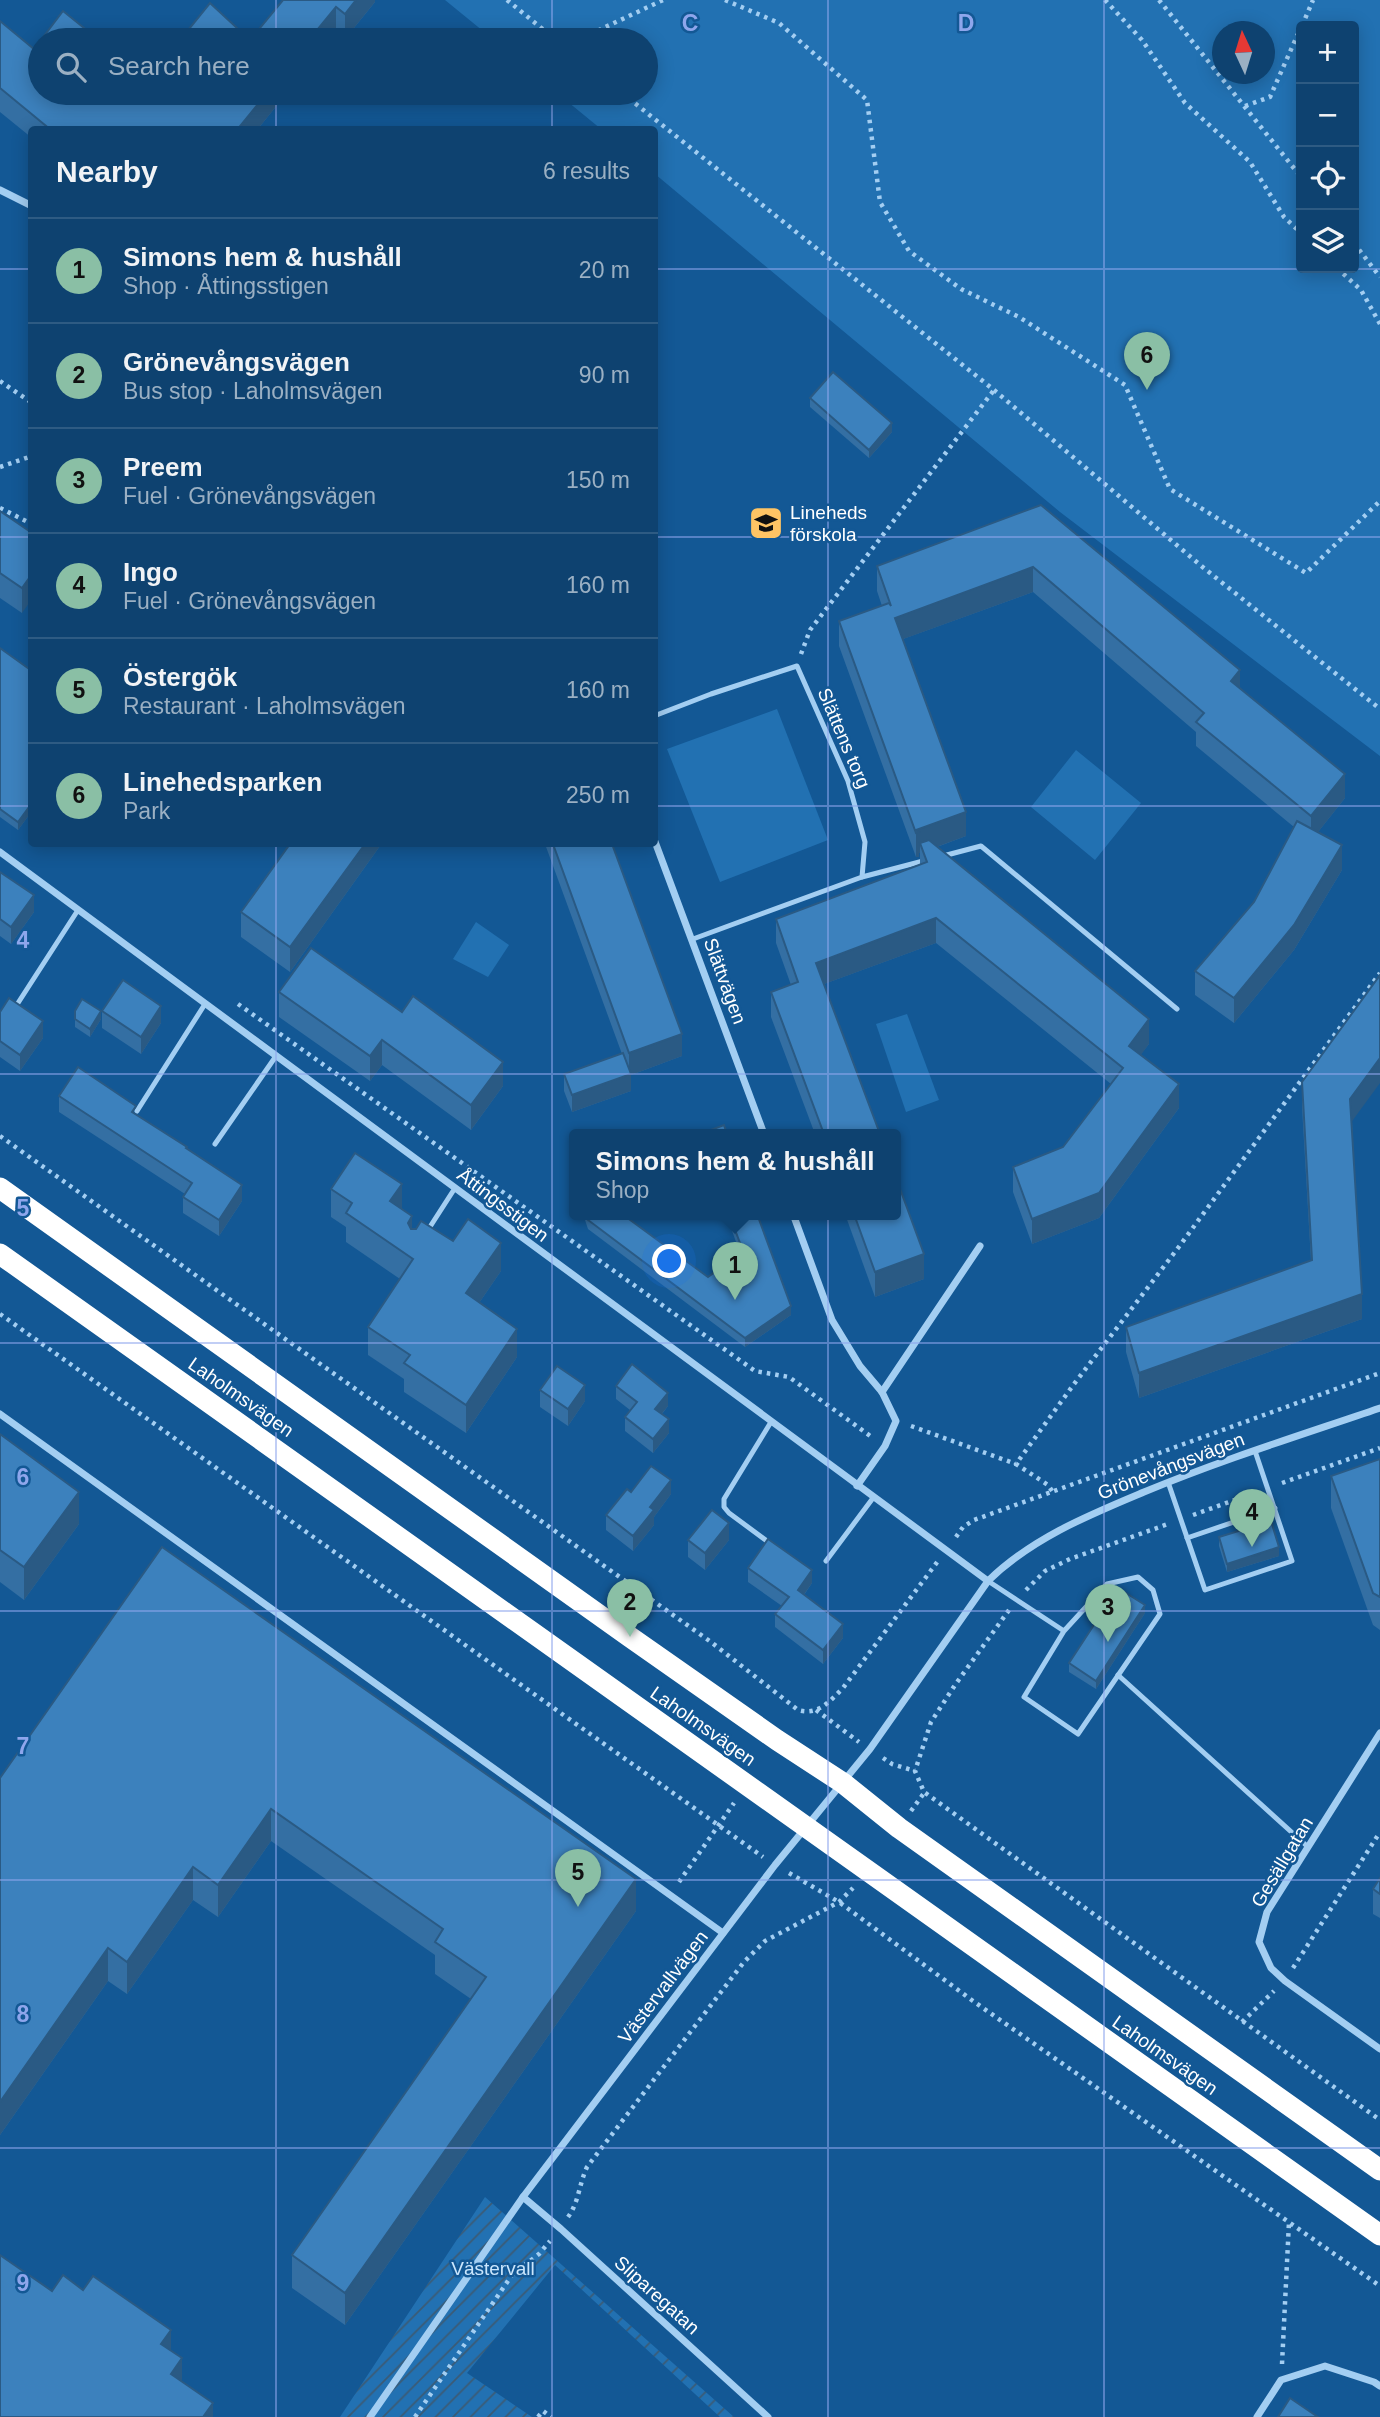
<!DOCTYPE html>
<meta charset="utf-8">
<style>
:root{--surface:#0e4270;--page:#174975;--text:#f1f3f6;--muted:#9bb0c3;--line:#2e5b83;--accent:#8abfa5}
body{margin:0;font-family:Helvetica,sans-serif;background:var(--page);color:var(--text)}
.controls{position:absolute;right:21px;top:21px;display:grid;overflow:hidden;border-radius:7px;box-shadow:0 4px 18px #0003}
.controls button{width:63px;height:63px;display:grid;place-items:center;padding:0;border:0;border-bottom:2px solid var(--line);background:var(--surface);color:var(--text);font:35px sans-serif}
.compass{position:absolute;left:1212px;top:21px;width:63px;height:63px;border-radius:50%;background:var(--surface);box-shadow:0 4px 18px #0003;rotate:356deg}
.you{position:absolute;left:670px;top:1262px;width:24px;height:24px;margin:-18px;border:5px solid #fff;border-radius:50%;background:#1a73e8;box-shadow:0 0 0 10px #1a73e833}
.badge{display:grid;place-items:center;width:46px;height:46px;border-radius:50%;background:var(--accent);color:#111;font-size:23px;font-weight:700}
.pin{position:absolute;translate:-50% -58px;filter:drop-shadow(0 2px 4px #0008)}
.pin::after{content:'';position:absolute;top:37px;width:24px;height:21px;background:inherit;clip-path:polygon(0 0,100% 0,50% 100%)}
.popup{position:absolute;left:569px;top:1129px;width:332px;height:91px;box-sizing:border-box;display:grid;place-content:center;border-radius:7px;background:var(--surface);filter:drop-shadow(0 2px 5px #0005);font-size:23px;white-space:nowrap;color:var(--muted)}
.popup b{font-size:26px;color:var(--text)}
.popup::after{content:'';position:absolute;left:50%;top:100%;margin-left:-14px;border:14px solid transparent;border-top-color:var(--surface)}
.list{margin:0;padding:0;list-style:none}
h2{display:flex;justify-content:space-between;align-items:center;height:91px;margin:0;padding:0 28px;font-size:30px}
h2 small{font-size:23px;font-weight:400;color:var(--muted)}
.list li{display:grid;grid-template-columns:46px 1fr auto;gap:21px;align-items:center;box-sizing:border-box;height:105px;padding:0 28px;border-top:2px solid var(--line)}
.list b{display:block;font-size:26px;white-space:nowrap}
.list p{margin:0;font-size:23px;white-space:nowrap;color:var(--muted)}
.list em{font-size:23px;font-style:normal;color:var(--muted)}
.icon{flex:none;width:38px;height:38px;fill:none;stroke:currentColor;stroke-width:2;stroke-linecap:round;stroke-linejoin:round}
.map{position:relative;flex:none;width:1380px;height:2417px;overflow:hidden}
.search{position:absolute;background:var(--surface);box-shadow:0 4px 18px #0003;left:28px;top:28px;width:630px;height:77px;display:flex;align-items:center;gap:18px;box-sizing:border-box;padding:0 24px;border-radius:38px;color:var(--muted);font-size:26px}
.panel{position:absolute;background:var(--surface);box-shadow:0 4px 18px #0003;left:28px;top:126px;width:630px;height:721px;border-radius:7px}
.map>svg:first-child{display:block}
.park{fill:#2271b2;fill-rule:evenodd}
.garden{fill:url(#garden-furrows)}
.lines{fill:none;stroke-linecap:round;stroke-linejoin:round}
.path{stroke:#a3cef2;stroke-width:4.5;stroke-dasharray:3.5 5;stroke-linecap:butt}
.lane{stroke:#a3cef2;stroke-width:5}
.street{stroke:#a3cef2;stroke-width:7}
.highway{stroke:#fff;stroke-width:21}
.wall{fill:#346fa3}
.shaded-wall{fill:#2a5a84}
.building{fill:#3c81bd;stroke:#2a5a84;stroke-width:2}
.grid{fill:none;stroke:#8ea6ec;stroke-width:2;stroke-opacity:0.55}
.labels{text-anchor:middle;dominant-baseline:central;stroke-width:5;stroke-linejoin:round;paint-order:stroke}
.poi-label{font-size:19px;fill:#fff;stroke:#135895;text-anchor:start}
.street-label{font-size:19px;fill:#fff;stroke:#135895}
.park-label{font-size:19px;fill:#cae6fd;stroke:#135895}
.grid-label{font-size:23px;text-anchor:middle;font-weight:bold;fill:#8ea6ec;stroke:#135895;stroke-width:5;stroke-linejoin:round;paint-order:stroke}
</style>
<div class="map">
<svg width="1380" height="2417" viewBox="0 0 1380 2417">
<defs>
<pattern id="garden-furrows" width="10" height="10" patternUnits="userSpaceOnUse" patternTransform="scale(1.75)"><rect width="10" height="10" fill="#2271b2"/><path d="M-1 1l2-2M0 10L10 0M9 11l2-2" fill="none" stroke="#3b5b75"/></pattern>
</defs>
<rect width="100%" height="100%" fill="#135895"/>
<g class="park">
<path d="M445 0H1380V756L1060 512 655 174 654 130 601 129 557 93H646V40H494ZM1301 26H1354V268H1301ZM1222 32H1264V74H1222Z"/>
<path d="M777 709 828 840 720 882 667 749Z"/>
<path d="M1076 750 1141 803 1095 860 1031 807Z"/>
<path d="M476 922 509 945 488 977 453 959Z"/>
<path d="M907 1014 939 1100 906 1112 876 1024Z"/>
</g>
<path class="garden" d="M485 2197 734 2417H720L555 2265 467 2373 532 2417H340Z"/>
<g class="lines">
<g class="path">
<path d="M507 0 556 40"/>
<path d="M725 0 779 23 867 100 880 202 909 251 961 289 1019 317 1125 385 1170 489 1306 573 1380 501"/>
<path d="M1105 0 1142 40 1185 103 1250 162 1284 217 1301 233"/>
<path d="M1159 0 1301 177"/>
<path d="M1302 26 1313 0"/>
<path d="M584 40 597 31 663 0"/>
<path d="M622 93 994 390 1205 569 1380 709"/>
<path d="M1245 106 1270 97 1301 27"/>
<path d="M1354 243 1380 277"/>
<path d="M1337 268 1361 290 1380 324"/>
<path d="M0 381 32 403"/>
<path d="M0 467 32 456"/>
<path d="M0 508 32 524"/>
<path d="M801 654 810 630 994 390"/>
<path d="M238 1004 755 1371 789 1377 873 1438"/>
<path d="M0 1136 711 1642 798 1710C818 1716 830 1701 843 1688L938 1561"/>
<path d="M0 1314 763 1857"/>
<path d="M911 1426 1016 1464"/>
<path d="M1282 1483 1380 1448"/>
<path d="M1052 1491 1048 1485 1016 1464 1074 1384 1181 1244 1380 973"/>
<path d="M1193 1515 1254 1493"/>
<path d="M956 1537 963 1527 974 1520 1380 1373"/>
<path d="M1026 1590 1045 1571 1070 1559 1168 1524"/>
<path d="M1009 1610 955 1685 931 1722 915 1771 924 1792 1380 2120"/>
<path d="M816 1710 859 1742"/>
<path d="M883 1758 892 1764 915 1771"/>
<path d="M911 1811 924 1793"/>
<path d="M789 1873 839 1902 973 2001 1380 2286"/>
<path d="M679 1882 734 1803"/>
<path d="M1293 1968 1380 1832"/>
<path d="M1242 2022 1274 1991"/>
<path d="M568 2217C579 2202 579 2184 587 2167L744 1962 765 1941 839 1902 853 1888"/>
<path d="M1282 2364 1289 2222"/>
<path d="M415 2417 512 2275 539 2254 550 2241"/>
<path d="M538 2417 543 2411 551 2417"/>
</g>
<g class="lane">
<path d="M654 716 711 694 797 666 848 781 865 842 862 877 693 939"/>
<path d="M943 856 981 846 1177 1009"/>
<path d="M862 877 927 860"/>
<path d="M18 1003 78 910"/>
<path d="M137 1111 205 1004"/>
<path d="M215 1144 276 1056"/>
<path d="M426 1233 455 1188"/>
<path d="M771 1422 724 1499V1507L729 1513 771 1544"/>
<path d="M1168 1482 1205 1590 1292 1561 1255 1451"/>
<path d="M1187 1538 1275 1508"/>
<path d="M826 1561 873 1498"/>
<path d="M988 1581 1064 1631 1024 1697 1078 1734 1160 1614 1153 1590 1138 1577 1107 1584 1064 1631"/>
<path d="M1118 1675 1308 1847"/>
</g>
<g class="street">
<path d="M0 190 32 206"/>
<path d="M654 839 764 1134"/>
<path d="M0 852 988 1581"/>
<path d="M793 1214 832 1320 860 1366 882 1392 896 1421 885 1446 857 1486"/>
<path d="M882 1392 980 1246"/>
<path d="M0 1414 723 1933"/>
<path d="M1380 1733 1267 1912 1259 1942 1271 1968 1285 1981 1380 2049"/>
<path d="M523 2197 561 2229 768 2417"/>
<path d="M370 2417 523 2197 775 1865 870 1749 988 1581C1032 1538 1089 1515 1144 1492 1221 1460 1301 1435 1380 1408"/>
<path d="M1257 2417 1281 2380 1325 2366 1374 2382 1380 2386"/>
</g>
<g class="highway">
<path d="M0 1188 630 1637 777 1740 843 1783 899 1828 1380 2170"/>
<path d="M0 1254 1380 2235"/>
</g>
</g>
<g class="wall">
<path d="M283 0H375V2L345 39 336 32 330 40H180H250Z"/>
<path d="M0 21 40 93H287L257 130H32V138L0 112Z"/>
<path d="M810 398 892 432 869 458 810 407Z"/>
<path d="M1041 505 1240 689 1345 798 1318 832 1342 870 1294 950 1234 1023 1195 995V971L1254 902 1294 827 1196 746V732L1033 592 903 639 966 836 937 847 1149 1044 1140 1055 1179 1108 1099 1218 1032 1244 1013 1192V1167L1063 1147 1111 1084 936 943 824 984 880 1134H815L771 1017V992L791 985 776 943V919L920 865V853H919V857H916L839 646V621L882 606 877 591V566Z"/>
<path d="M0 511 32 533 22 613 0 598Z"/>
<path d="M0 648 32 671V811L18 830 0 817Z"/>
<path d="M380 844V846L290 972 241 937V912Z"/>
<path d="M545 844H612L682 1056 631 1075V1091L572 1112 564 1091V1074L622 1054Z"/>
<path d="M0 872 34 912 11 944 0 936Z"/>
<path d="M279 992 503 1086 471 1130 382 1065 370 1081 279 1017Z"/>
<path d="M75 1011 101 1019 90 1037 75 1027Z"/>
<path d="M102 1011 161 1023 141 1054 102 1028Z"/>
<path d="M0 1012 43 1038 20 1071 0 1057Z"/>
<path d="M1302 1082 1352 1122 1362 1319 1139 1398 1126 1352V1327L1311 1261 1302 1107Z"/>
<path d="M59 1096 136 1114 187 1149 242 1201 219 1236 183 1213V1197L185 1194 59 1112Z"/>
<path d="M331 1189 402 1209 412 1229 501 1271 479 1303 517 1357 466 1433 404 1392V1379L368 1355V1327L400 1279 346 1242V1227L331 1217Z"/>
<path d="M583 1214H622L708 1277 740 1253 726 1214H757L791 1315 745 1347 588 1229Z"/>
<path d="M845 1214H896L924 1279 875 1297Z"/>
<path d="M616 1386 668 1406 662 1414 669 1433 653 1453 625 1431V1417L630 1410 616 1399Z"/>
<path d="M540 1390 585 1401 568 1426 540 1407Z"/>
<path d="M0 1434 79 1524 24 1600 0 1582Z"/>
<path d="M1380 1459V1630L1373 1625 1331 1508V1476Z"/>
<path d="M631 1492 671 1494 654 1517V1525L633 1551 606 1530V1515Z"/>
<path d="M1219 1537 1279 1556 1227 1572 1219 1546Z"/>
<path d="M688 1540H729L705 1570 688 1557Z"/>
<path d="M162 1547 636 1911 345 2325 292 2288V2255L471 1999 435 1974V1955L271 1841 218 1917 193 1900 127 1994 108 1981 0 2135V1778Z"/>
<path d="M748 1568 812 1583 804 1595 843 1638 823 1664 775 1627V1614L782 1606 748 1582Z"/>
<path d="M1145 1613 1096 1689 1069 1672V1663Z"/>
<path d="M1380 1878V1918L1373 1914V1889Z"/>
</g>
<g class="shaded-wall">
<path d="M356 0H375V2L345 39V14Z"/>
<path d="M336 7V32L330 40H309Z"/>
<path d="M267 93H287L257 130H237Z"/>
<path d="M892 423V432L869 458V450Z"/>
<path d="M1033 567V592L895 642V618Z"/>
<path d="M32 574V599L22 613V588Z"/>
<path d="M1240 670V695L1231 681Z"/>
<path d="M1345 774V798L1311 841V816Z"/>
<path d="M32 803V811L18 830V822Z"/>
<path d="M966 812V836L923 852 920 843V853H919V857H916V830Z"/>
<path d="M365 844H380V846L290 972V947Z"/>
<path d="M1342 845V870L1294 950 1234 1023V998Z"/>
<path d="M34 895V912L11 944V927Z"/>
<path d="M936 918V943L816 987V963Z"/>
<path d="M161 1006V1023L141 1054V1037Z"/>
<path d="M101 1011V1019L90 1037V1029Z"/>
<path d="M1149 1019V1044L1129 1071V1046Z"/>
<path d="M43 1021V1038L20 1071V1055Z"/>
<path d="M682 1034V1056L631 1075V1091L572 1112V1095L629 1075V1053Z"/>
<path d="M382 1040V1065L370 1081V1056Z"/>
<path d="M1380 1058V1083L1350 1124V1099Z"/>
<path d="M503 1062V1086L471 1130V1105Z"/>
<path d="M1179 1084V1108L1099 1218 1032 1244V1219Z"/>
<path d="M402 1184V1213L390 1201Z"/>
<path d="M242 1185V1201L219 1236V1220Z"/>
<path d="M412 1216V1244L408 1223Z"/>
<path d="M501 1243V1271L466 1322V1293Z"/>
<path d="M924 1254V1279L875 1297V1272Z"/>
<path d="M1362 1294V1319L1139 1398V1373Z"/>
<path d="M791 1306V1315L745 1347V1338Z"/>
<path d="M517 1329V1357L466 1433V1405Z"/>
<path d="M585 1385V1401L568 1426V1409Z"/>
<path d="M668 1393V1406L655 1422V1409Z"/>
<path d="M669 1419V1433L653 1453V1439Z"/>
<path d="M671 1480V1494L654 1517V1525L633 1551V1536L650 1507Z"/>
<path d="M79 1492V1524L24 1600V1567Z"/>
<path d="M729 1523V1540L705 1570V1553Z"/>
<path d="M1279 1547V1556L1227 1572V1564Z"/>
<path d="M812 1570V1583L798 1603V1590Z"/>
<path d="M1145 1605V1613L1096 1689V1681Z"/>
<path d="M843 1624V1638L823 1664V1650Z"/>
<path d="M271 1809V1841L218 1917V1885Z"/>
<path d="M193 1867V1900L127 1994V1962Z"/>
<path d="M636 1879V1911L345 2325V2293Z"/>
<path d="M108 1948V1981L0 2135V2102Z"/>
<path d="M171 2330V2362L161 2344Z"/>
<path d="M182 2358V2391L171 2374Z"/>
<path d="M213 2403V2417H203Z"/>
</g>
<g class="building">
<path d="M283 0H356L345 14 336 7 309 40H180L210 3 250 40Z"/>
<path d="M63 11 99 40H41Z"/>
<path d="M0 21 34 49 40 42V93H267L237 130H51L0 88Z"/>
<path d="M833 372 892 423 869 450 810 398Z"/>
<path d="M1041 505 1240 670 1231 681 1345 774 1311 816 1196 722 1204 713 1033 567 895 618 966 812 916 830 919 832 916 833 839 621 889 603 891 606 877 566Z"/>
<path d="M0 511 32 533V574L22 588 0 573Z"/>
<path d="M0 648 32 671V803L18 822 0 809Z"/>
<path d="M1297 821 1342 845 1294 925 1234 998 1195 971 1254 902Z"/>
<path d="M929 840 1149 1019 1129 1046 1179 1084 1099 1193 1032 1219 1013 1167 1063 1147 1123 1068 936 918 816 963 880 1134H824L771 992 798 982 776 919 927 862 920 843Z"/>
<path d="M290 844H365L290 947 241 912Z"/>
<path d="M553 844H612L682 1034 629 1053Z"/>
<path d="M0 872 34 895 11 927 0 919Z"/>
<path d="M311 948 402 1012 413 996 503 1062 471 1105 382 1040 370 1056 279 992Z"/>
<path d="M1380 975V1058L1350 1099 1362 1294 1139 1373 1126 1327 1312 1260 1302 1082Z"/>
<path d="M123 980 161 1006 141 1037 102 1011Z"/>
<path d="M9 998 43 1021 20 1055 0 1041V1012Z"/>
<path d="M82 999 101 1011 90 1029 75 1019V1011Z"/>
<path d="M623 1053 631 1074 572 1095 564 1074Z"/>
<path d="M78 1067 136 1106 132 1112 187 1147 186 1148 242 1185 219 1220 183 1197 192 1183 59 1096Z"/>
<path d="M724 1125 727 1134H700Z"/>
<path d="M355 1153 402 1184 390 1201 412 1216 408 1223 411 1229H416L421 1221 453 1241 468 1219 501 1243 466 1293 517 1329 466 1405 404 1363 410 1355 368 1327 413 1259 346 1213 352 1203 331 1189Z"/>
<path d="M896 1178 924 1254 875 1272 854 1214H896Z"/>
<path d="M586 1214H622L708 1277 743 1251 729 1214H757L791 1306 745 1338 588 1220Z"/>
<path d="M632 1364 668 1393 655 1409 669 1419 653 1439 625 1417 637 1402 616 1386Z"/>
<path d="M557 1366 585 1385 568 1409 540 1390Z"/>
<path d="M0 1434 79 1492 24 1567 0 1550Z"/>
<path d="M1380 1459V1597L1373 1593 1331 1476Z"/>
<path d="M651 1466 671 1480 650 1507 654 1510 633 1536 606 1515 627 1489 631 1492Z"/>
<path d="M712 1510 729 1523 705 1553 688 1540Z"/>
<path d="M1271 1521 1279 1547 1227 1564 1219 1537Z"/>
<path d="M768 1539 812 1570 798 1590 843 1624 823 1650 775 1614 789 1597 748 1568Z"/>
<path d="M162 1547 636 1879 345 2293 292 2255 486 1977 435 1942 443 1929 271 1809 218 1885 193 1867 127 1962 108 1948 0 2102V1778Z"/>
<path d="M1118 1588 1145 1605 1096 1681 1069 1663Z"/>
<path d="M1380 1878V1894L1373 1889Z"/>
<path d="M0 2255 52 2291 63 2275 83 2290 93 2276 171 2330 161 2344 182 2358 171 2374 213 2403 203 2417H0Z"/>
<path d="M1290 2398 1318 2417H1278Z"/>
</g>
<path class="grid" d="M276 0V40M552 0V40M828 0V2417M1104 0V2417M276 93V130M552 93V130M0 269H32M654 269H1380M0 537H32M654 537H1380M0 806H32M654 806H1380M276 844V2417M552 844V2417M0 1074H1380M0 1343H1380M0 1611H1380M0 1880H1380M0 2148H1380"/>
<defs>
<g id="school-square" transform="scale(1.75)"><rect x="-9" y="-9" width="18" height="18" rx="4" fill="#ffc464" stroke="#135895"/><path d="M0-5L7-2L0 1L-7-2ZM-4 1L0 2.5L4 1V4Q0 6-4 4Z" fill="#111"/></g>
</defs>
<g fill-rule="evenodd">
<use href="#school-square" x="766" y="523"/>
</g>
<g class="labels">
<g class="poi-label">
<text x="790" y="512">Lineheds<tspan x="790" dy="22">förskola</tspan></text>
</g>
<g class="street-label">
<text transform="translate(844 738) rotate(67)">Slättens torg</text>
<text transform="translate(725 981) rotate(70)">Slättvägen</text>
<text transform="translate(503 1205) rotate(37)">Åttingsstigen</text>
<text transform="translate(241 1397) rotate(35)">Laholmsvägen</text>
<text transform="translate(1171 1466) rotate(-21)">Grönevångsvägen</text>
<text transform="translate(703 1726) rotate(35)">Laholmsvägen</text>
<text transform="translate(1282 1862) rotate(-59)">Gesällgatan</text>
<text transform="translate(663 1987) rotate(-53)">Västervallvägen</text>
<text transform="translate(1165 2055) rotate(35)">Laholmsvägen</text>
<text transform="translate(657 2295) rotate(42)">Sliparegatan</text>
</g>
<g class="park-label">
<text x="493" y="2268">Västervall</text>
</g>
</g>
<g class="grid-label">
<text x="690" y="31">C</text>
<text x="966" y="31">D</text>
<text x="23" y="948">4</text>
<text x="23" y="1216">5</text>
<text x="23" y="1485">6</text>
<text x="23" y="1754">7</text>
<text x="23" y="2022">8</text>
<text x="23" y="2291">9</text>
</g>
</svg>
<div class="controls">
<button>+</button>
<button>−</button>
<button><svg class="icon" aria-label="locate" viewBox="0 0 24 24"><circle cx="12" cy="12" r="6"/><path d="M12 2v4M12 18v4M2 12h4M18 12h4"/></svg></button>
<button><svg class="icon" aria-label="layers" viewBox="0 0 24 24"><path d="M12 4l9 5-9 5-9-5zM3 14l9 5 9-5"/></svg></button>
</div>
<svg class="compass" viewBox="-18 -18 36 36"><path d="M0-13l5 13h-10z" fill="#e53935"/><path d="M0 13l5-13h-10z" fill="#9bb0c3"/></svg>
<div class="you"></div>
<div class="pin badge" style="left:735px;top:1300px">1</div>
<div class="popup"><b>Simons hem &amp; hushåll</b>Shop</div>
<div class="pin badge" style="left:630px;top:1637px">2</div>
<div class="pin badge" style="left:1108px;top:1642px">3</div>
<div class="pin badge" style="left:1252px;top:1547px">4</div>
<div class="pin badge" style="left:578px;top:1907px">5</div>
<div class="pin badge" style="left:1147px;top:390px">6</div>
<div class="search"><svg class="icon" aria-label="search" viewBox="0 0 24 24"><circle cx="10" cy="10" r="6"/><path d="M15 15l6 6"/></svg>Search here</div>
<section class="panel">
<h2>Nearby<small>6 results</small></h2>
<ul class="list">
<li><span class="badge">1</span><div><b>Simons hem &amp; hushåll</b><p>Shop · Åttingsstigen</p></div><em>20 m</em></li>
<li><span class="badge">2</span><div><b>Grönevångsvägen</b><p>Bus stop · Laholmsvägen</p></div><em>90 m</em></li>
<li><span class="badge">3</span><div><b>Preem</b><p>Fuel · Grönevångsvägen</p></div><em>150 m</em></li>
<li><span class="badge">4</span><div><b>Ingo</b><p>Fuel · Grönevångsvägen</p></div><em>160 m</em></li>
<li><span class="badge">5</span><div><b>Östergök</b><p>Restaurant · Laholmsvägen</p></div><em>160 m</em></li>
<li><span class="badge">6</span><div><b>Linehedsparken</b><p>Park</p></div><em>250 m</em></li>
</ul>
</section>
</div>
